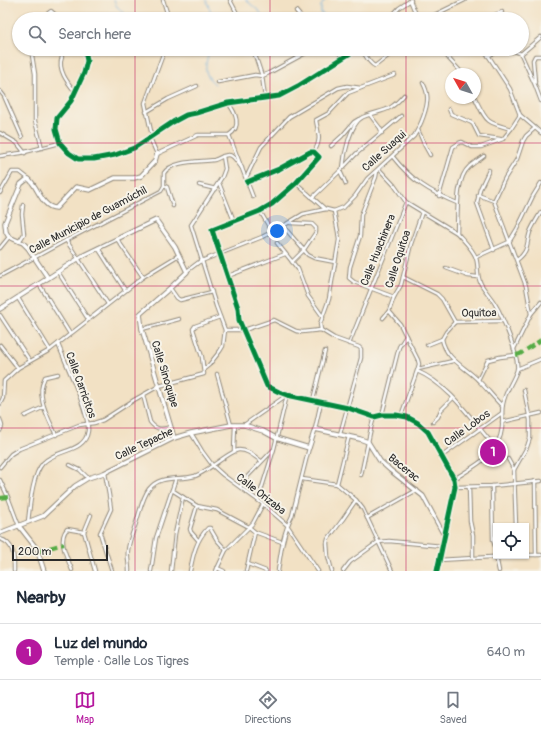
<!DOCTYPE html>
<meta charset="utf-8">
<style>
:root{--surface:#fff;--page:#f2f2f3;--text:#1f2937;--muted:#747a83;--line:#e0e1e3;--accent:#b5179e}
body{margin:0;font-family:Pangolin,sans-serif;background:var(--page);color:var(--text)}
.controls{position:absolute;right:12px;bottom:12px;display:grid;overflow:hidden;border-radius:0px;box-shadow:0 1px 3px #0004}
.controls button{width:36px;height:36px;display:grid;place-items:center;padding:0;border:0;border-bottom:1px solid var(--line);background:var(--surface);color:var(--text);font:20px sans-serif}
.compass{position:absolute;left:445px;top:68px;width:36px;height:36px;border-radius:50%;background:var(--surface);box-shadow:0 1px 3px #0004;rotate:309deg}
.scale{position:absolute;left:12px;bottom:10px;width:96px;box-sizing:border-box;padding-left:4px;border:2px solid #2b2b2b;border-top:0;font-size:11px;line-height:14px;white-space:nowrap;color:#2b2b2b;-webkit-text-stroke:3px #f7f3e8;paint-order:stroke}
.you{position:absolute;left:277px;top:231px;width:14px;height:14px;margin:-10px;border:3px solid #fff;border-radius:50%;background:#1a73e8;box-shadow:0 0 0 6px #1a73e833}
.badge{display:grid;place-items:center;width:26px;height:26px;border-radius:50%;background:var(--accent);color:#fff;font-size:13px;font-weight:700}
.pin{position:absolute;translate:-50% -50%;border:2px solid #fff;box-shadow:0 1px 4px #0006}
.list{margin:0;padding:0;list-style:none}
h2{display:flex;justify-content:space-between;align-items:center;height:52px;margin:0;padding:0 16px;font-size:17px}
h2 small{font-size:13px;font-weight:400;color:var(--muted)}
.list li{display:grid;grid-template-columns:26px 1fr auto;gap:12px;align-items:center;box-sizing:border-box;height:56px;padding:0 16px;border-top:1px solid var(--line)}
.list b{display:block;font-size:15px;white-space:nowrap}
.list p{margin:0;font-size:13px;white-space:nowrap;color:var(--muted)}
.list em{font-size:13px;font-style:normal;color:var(--muted)}
.icon{flex:none;width:22px;height:22px;fill:none;stroke:currentColor;stroke-width:2;stroke-linecap:round;stroke-linejoin:round}
.map{position:relative;flex:none;width:541px;height:571px;overflow:hidden}
.search{position:absolute;background:var(--surface);box-shadow:0 1px 3px #0004;left:12px;right:12px;top:12px;height:44px;display:flex;align-items:center;gap:10px;box-sizing:border-box;padding:0 14px;border-radius:22px;color:var(--muted);font-size:15px}
.sheet{height:108px;background:var(--surface)}
nav{display:flex;justify-content:space-around;align-items:center;box-sizing:border-box;height:56px;border-top:1px solid var(--line);background:var(--surface);font-size:11px;color:var(--muted)}
nav a{display:grid;justify-items:center;gap:2px}
nav .on{color:var(--accent)}
.map>svg:first-child{display:block}
.lines{fill:none;stroke-linecap:round;stroke-linejoin:round}
.stream{stroke:#69abdd;stroke-width:1}
.minor-casing{stroke:#8e8678;stroke-width:4.5}
.tertiary-casing{stroke:#8e8678;stroke-width:5.5}
.minor{stroke:#fff;stroke-width:2.5}
.tertiary{stroke:#fff;stroke-width:3.5}
.quiet{stroke:#54ab44;stroke-width:4;stroke-dasharray:8 4;stroke-linecap:butt}
.cycleway-casing{stroke:#f7f3e8;stroke-width:8}
.cycleway{stroke:#00873e;stroke-width:5}
.grid{fill:none;stroke:#c2185b;stroke-width:1;stroke-opacity:0.55}
.labels{text-anchor:middle;dominant-baseline:central;stroke-width:4;stroke-linejoin:round;paint-order:stroke}
.street-label{font-size:11px;fill:#2b2b2b;stroke:#f7f3e8}
</style>
<div class="map">
<svg width="541" height="571" viewBox="0 0 541 571">
<rect width="100%" height="100%" fill="#f7f3e8"/>
<filter id="ink" filterUnits="userSpaceOnUse"><feTurbulence type="fractalNoise" baseFrequency=".025" numOctaves="2"/><feDisplacementMap in="SourceGraphic" scale="8" xChannelSelector="R" yChannelSelector="G"/><feConvolveMatrix kernelMatrix="1 2 1 2 8 2 1 2 1" color-interpolation-filters="sRGB"/></filter>
<filter id="wash" filterUnits="userSpaceOnUse"><feTurbulence type="fractalNoise" baseFrequency=".012" numOctaves="4" result="noise"/><feDisplacementMap in="SourceGraphic" scale="16" xChannelSelector="R" yChannelSelector="G"/><feGaussianBlur stdDeviation="0.9" result="paint"/><feColorMatrix in="noise" values="0 0 0 0 0 0 0 0 0 0 0 0 0 0 0 0 0 1.4 0 .05"/><feComposite in="paint" operator="in"/></filter>
<g filter="url(#wash)">
<rect width="100%" height="100%" fill="#f2e1c4"/>
<g class="lines">
<g class="stream">
<path d="M114 0 117 7C123 10 124 16 131 19"/>
<path d="M206 0 214 19"/>
<path d="M246 0 260 12 263 19"/>
<path d="M325 0 321 6V13L328 19"/>
<path d="M210 49C206 63 201 73 215 84"/>
<path d="M145 55V49"/>
</g>
</g>
</g>
<g filter="url(#ink)">
<g class="lines">
<g class="minor-casing">
<g id="minor">
<path d="M163 0 169 19"/>
<path d="M230 0 240 19"/>
<path d="M410 0 418 19"/>
<path d="M296 11 303 19"/>
<path d="M40 19 51 11 60 19"/>
<path d="M389 19 399 8 411 0"/>
<path d="M426 19 465 0"/>
<path d="M485 19 502 12"/>
<path d="M541 37 521 54 535 85 541 101"/>
<path d="M31 49 35 74V121L42 148"/>
<path d="M85 49 87 61 84 73 71 101 57 118 56 129 60 143 69 153 78 159H94L115 155 134 148 173 122 186 115 196 113 228 103 279 96 298 86 357 49"/>
<path d="M253 49 262 76 265 98"/>
<path d="M336 49 343 58"/>
<path d="M361 49C366 55 368 63 375 66L397 49"/>
<path d="M442 49 449 59 463 74"/>
<path d="M484 49 510 89 520 115"/>
<path d="M488 56C497 51 513 48 521 54"/>
<path d="M62 57C57 70 68 83 76 93"/>
<path d="M218 82 255 75 262 76 267 74 313 49"/>
<path d="M535 82 533 60 535 56H541"/>
<path d="M0 91 4 96 22 137"/>
<path d="M475 98C487 122 485 122 511 129"/>
<path d="M228 103C236 113 242 127 229 135"/>
<path d="M449 109 451 114 470 122 473 124 479 136 500 139"/>
<path d="M146 112 168 99 197 86"/>
<path d="M370 115 380 128 382 133"/>
<path d="M520 115 541 133"/>
<path d="M418 130 425 146 430 155"/>
<path d="M0 133 17 143 25 153"/>
<path d="M152 136 145 103 165 49"/>
<path d="M150 138 157 154 198 135H229L253 197"/>
<path d="M331 146 342 136 354 122 359 119"/>
<path d="M314 152C322 139 318 133 316 120L329 113 348 93 395 75"/>
<path d="M0 156 21 153 60 143"/>
<path d="M393 157C411 180 430 192 457 203"/>
<path d="M343 168C344 155 350 123 363 117 382 109 388 114 404 95"/>
<path d="M489 170 480 189 477 203 494 250"/>
<path d="M340 171 346 184"/>
<path d="M377 171 376 177 361 215 360 236 350 267 349 278 354 282 394 297"/>
<path d="M246 178 261 147 289 117 338 88 347 86 361 88"/>
<path d="M247 182 279 169 310 152H314L319 157 296 183 272 204 260 211 212 230 238 308 239 320 267 386 279 392 287 395 348 408 374 417 382 415 401 416 418 423 428 432 454 479 455 487 444 534"/>
<path d="M219 183 234 221"/>
<path d="M296 183 325 209"/>
<path d="M199 185 216 189"/>
<path d="M164 186 167 187 173 206"/>
<path d="M0 193 12 172H20L29 179"/>
<path d="M478 195 494 201"/>
<path d="M439 196 453 147 459 143 462 142 472 147H481L503 139 511 129 520 115"/>
<path d="M312 198 339 172 356 154 401 116"/>
<path d="M406 202 457 233"/>
<path d="M260 211 272 232"/>
<path d="M422 212 411 244 401 285 394 297 389 311 400 324 418 360 419 364 417 371C450 385 473 422 496 448"/>
<path d="M290 223 312 224 316 228V232L303 251 292 262"/>
<path d="M283 226 308 255 314 258 335 262"/>
<path d="M117 239 143 277"/>
<path d="M66 240 108 304"/>
<path d="M19 242 24 234 22 214 23 205"/>
<path d="M277 243 298 269 308 296 323 317"/>
<path d="M0 248 9 237"/>
<path d="M98 248 125 290"/>
<path d="M476 257 509 242 517 229 533 196 541 183"/>
<path d="M517 260C529 251 526 245 530 232 533 225 537 219 541 212"/>
<path d="M446 268 468 276 478 277"/>
<path d="M187 271 199 262 262 237 283 226 303 214 326 209 334 211 344 207 355 196 367 179 414 136C420 127 429 106 427 95 427 91 425 87 423 83"/>
<path d="M58 272 88 319"/>
<path d="M0 276 65 241 161 191 164 186V173C172 160 201 162 214 160 219 159 224 154 229 155 234 155 238 164 242 168"/>
<path d="M228 276 285 254"/>
<path d="M403 277 437 294 442 299 455 322"/>
<path d="M39 284 70 334"/>
<path d="M170 288 177 298 180 300 212 292"/>
<path d="M18 298 50 350"/>
<path d="M531 314 541 302"/>
<path d="M0 315 30 361"/>
<path d="M383 318 389 311"/>
<path d="M455 322 503 321"/>
<path d="M142 329 179 319"/>
<path d="M225 330H244L274 320 296 331 302 332 321 330 334 338 359 347 361 349V358L340 434"/>
<path d="M321 330 320 324 329 299 339 240 338 232 334 211"/>
<path d="M442 339C446 360 466 367 479 381 487 389 494 398 502 406"/>
<path d="M349 344 406 202 394 185 379 169"/>
<path d="M0 345 18 368"/>
<path d="M427 345 442 339 446 332 455 322"/>
<path d="M514 349 531 314 526 286 494 201 505 178 517 159 523 141 526 136 535 128"/>
<path d="M204 369 209 365 220 351 223 346 225 330 216 306 191 225 222 177 225 169 223 156"/>
<path d="M418 369 453 361"/>
<path d="M517 369 541 359"/>
<path d="M217 374 231 425"/>
<path d="M478 380 488 360 500 357 516 355"/>
<path d="M143 395 150 422C156 430 162 430 171 427"/>
<path d="M313 400 325 351"/>
<path d="M0 404 3 398 4 381 18 368 50 350 143 277 179 255"/>
<path d="M382 415 399 347 406 336"/>
<path d="M25 416 44 407"/>
<path d="M401 416 417 371"/>
<path d="M0 419 2 426 0 431"/>
<path d="M433 422 438 417 441 410 453 398"/>
<path d="M502 422 541 413"/>
<path d="M244 425 287 395"/>
<path d="M315 429 321 402"/>
<path d="M191 433 202 451 213 466 223 475 263 504 287 525 318 571"/>
<path d="M56 435C48 417 35 396 45 377L58 374"/>
<path d="M234 451 235 425"/>
<path d="M442 456 502 413"/>
<path d="M508 459 514 470"/>
<path d="M70 465 80 470 88 478"/>
<path d="M0 467 11 454 19 449 79 425 94 423 103 420 134 400 159 386 204 374 202 357 193 329 195 326 220 317"/>
<path d="M105 473 109 495 111 509 100 533 112 571"/>
<path d="M361 475 371 428 374 417"/>
<path d="M302 479 337 484 356 500 363 509 392 571"/>
<path d="M454 479C475 466 499 455 502 428 503 420 501 412 503 404 505 391 513 382 517 370 520 358 502 315 495 304 491 297 485 291 481 284 476 275 479 267 476 258 473 249 463 240 457 233 458 216 455 179 469 167 473 163 479 160 484 156"/>
<path d="M0 480 8 497 19 526"/>
<path d="M535 481 536 555"/>
<path d="M337 484 349 436"/>
<path d="M492 486 493 540 496 549"/>
<path d="M240 487 248 476 273 450"/>
<path d="M455 487 492 486 541 481"/>
<path d="M469 487 470 521 473 535V558"/>
<path d="M172 490 197 506 217 510 249 527 255 532 282 542"/>
<path d="M258 500 274 449 287 395"/>
<path d="M197 506 190 529 191 532 198 540"/>
<path d="M91 515 84 532 95 571"/>
<path d="M367 518 417 490"/>
<path d="M28 522C30 506 32 475 43 463 56 449 85 453 88 431 90 414 65 362 58 344"/>
<path d="M516 526 514 470 527 447 530 438V420L524 390"/>
<path d="M0 539C15 543 14 558 14 571"/>
<path d="M526 555H541"/>
<path d="M496 556 499 571"/>
<path d="M439 560 509 556"/>
<path d="M248 564 266 571"/>
<path d="M217 568 224 571"/>
<path d="M72 570C68 559 57 540 67 529L84 532"/>
<path d="M129 571C129 564 127 557 128 550 129 541 133 532 136 523 140 512 142 498 149 489 161 474 178 481 195 476 207 472 231 450 239 450 248 450 254 456 261 461"/>
<path d="M151 571 156 538 176 478"/>
<path d="M171 571 175 534 183 497"/>
<path d="M190 571C193 555 196 540 208 528H210L217 540 226 550"/>
<path d="M216 571 226 550 253 523 263 504"/>
<path d="M246 571 255 532"/>
<path d="M278 571C281 551 283 533 292 516L309 448"/>
<path d="M332 571 328 556 327 543 328 539 343 519 356 500"/>
<path d="M343 571 350 562 378 542 389 541 442 546"/>
</g>
</g>
<g class="tertiary-casing">
<g id="tertiary">
<path d="M48 278 28 248 23 243 9 237 6 232 5 223 21 184 26 180 29 179C38 187 42 208 56 208L76 187 90 190 115 178H134L141 176 155 161 157 154"/>
<path d="M0 309 84 255 156 220 175 247 187 272 170 288 140 314 142 329 174 438"/>
<path d="M19 526 37 549 44 571"/>
<path d="M0 533 43 516 75 486 88 478 104 473 174 438 191 433 231 425H244L263 431 276 438 309 448 315 429 360 439 368 442 380 461 390 470 423 496 444 535 437 571"/>
</g>
</g>
<use href="#minor" class="minor"/>
<use href="#tertiary" class="tertiary"/>
<g class="quiet">
<path d="M516 355 520 354 541 340"/>
<path d="M0 498 8 497"/>
<path d="M38 551 64 544"/>
</g>
<g class="cycleway-casing">
<g id="cycleway">
<path d="M85 49 87 61 84 73 71 101 57 118 56 129 60 143 69 153 78 159H94L115 155 134 148 173 122 186 115 196 113 228 103 279 96 298 86 357 49"/>
<path d="M247 182 279 169 310 152H314L319 157 296 183 272 204 260 211 212 230 238 308 239 320 267 386 279 392 287 395 348 408 374 417 382 415H396L407 417 418 423 428 432 454 479 455 487 437 571"/>
</g>
</g>
<use href="#cycleway" class="cycleway"/>
</g>
</g>
<path class="grid" d="M135 0V19M270 0V19M406 0V19M135 49V571M270 49V571M406 49V571M0 143H541M0 286H541M0 428H541"/>
<g class="labels">
<g class="street-label">
<text transform="translate(384 151) rotate(-42)">Calle Suaqui</text>
<text transform="translate(88 220) rotate(-28)">Calle Municipio de Guamúchil</text>
<text transform="translate(378 250) rotate(-68)">Calle Huachinera</text>
<text transform="translate(398 259) rotate(-72)">Calle Oquitoa</text>
<text transform="translate(479 313) rotate(-1)">Oquitoa</text>
<text transform="translate(165 374) rotate(73)">Calle Sinoquipe</text>
<text transform="translate(81 385) rotate(70)">Calle Carricitos</text>
<text transform="translate(467 428) rotate(-36)">Calle Lobos</text>
<text transform="translate(144 444) rotate(-25)">Calle Tepache</text>
<text transform="translate(404 468) rotate(39)">Bacerac</text>
<text transform="translate(261 494) rotate(38)">Calle Orizaba</text>
</g>
</g>
</svg>
<div class="controls">
<button><svg class="icon" aria-label="locate" viewBox="0 0 24 24"><circle cx="12" cy="12" r="6"/><path d="M12 2v4M12 18v4M2 12h4M18 12h4"/></svg></button>
</div>
<svg class="compass" viewBox="-18 -18 36 36"><path d="M0-13l5 13h-10z" fill="#e53935"/><path d="M0 13l5-13h-10z" fill="#747a83"/></svg>
<div class="scale">200 m</div>
<div class="you"></div>
<div class="pin badge" style="left:493px;top:452px">1</div>
<div class="search"><svg class="icon" aria-label="search" viewBox="0 0 24 24"><circle cx="10" cy="10" r="6"/><path d="M15 15l6 6"/></svg>Search here</div>
</div>
<section class="sheet">
<h2>Nearby<small></small></h2>
<ul class="list">
<li><span class="badge">1</span><div><b>Luz del mundo</b><p>Temple · Calle Los Tigres</p></div><em>640 m</em></li>
</ul>
</section>
<nav>
<a class="on"><svg class="icon" aria-label="map" viewBox="0 0 24 24"><path d="M3 6l6-2 6 2 6-2v14l-6 2-6-2-6 2zM9 4v14M15 6v14"/></svg>Map</a>
<a><svg class="icon" aria-label="directions" viewBox="0 0 24 24"><path d="M12 3l9 9-9 9-9-9zM9 14v-3h6M13 9l2 2-2 2"/></svg>Directions</a>
<a><svg class="icon" aria-label="saved" viewBox="0 0 24 24"><path d="M7 4h10v16l-5-4-5 4z"/></svg>Saved</a>
</nav>
